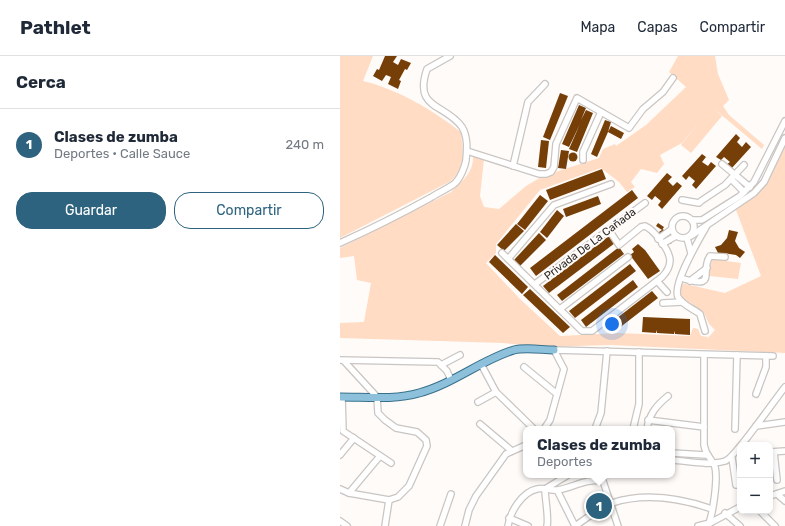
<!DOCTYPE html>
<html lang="es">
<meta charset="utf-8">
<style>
:root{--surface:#fff;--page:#f2f2f3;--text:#1f2937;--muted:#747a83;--line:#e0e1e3;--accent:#2e637f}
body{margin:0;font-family:Rubik,sans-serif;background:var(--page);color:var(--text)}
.controls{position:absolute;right:12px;bottom:12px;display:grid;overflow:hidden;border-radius:8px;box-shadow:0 2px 6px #0003}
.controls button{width:36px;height:36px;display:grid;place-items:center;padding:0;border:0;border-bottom:1px solid var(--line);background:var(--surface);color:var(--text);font:20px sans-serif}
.you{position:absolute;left:272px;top:268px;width:14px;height:14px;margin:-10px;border:3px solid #fff;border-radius:50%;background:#1a73e8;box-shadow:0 0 0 6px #1a73e833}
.badge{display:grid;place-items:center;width:26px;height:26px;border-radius:50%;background:var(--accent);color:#fff;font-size:13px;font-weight:700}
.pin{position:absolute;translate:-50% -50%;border:2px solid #fff;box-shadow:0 1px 4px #0006}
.popup{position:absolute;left:183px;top:370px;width:152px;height:52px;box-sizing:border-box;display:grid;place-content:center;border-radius:8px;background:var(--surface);filter:drop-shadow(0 1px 3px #0005);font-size:13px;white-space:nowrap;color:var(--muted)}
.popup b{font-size:15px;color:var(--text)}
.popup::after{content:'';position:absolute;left:50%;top:100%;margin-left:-8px;border:8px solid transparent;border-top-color:var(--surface)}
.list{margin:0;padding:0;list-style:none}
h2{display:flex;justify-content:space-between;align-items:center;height:52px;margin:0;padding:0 16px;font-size:17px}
h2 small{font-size:13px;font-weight:400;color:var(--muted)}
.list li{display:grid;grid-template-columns:26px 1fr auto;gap:12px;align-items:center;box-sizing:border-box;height:72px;padding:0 16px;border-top:1px solid var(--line)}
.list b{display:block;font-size:15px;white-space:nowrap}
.list p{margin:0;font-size:13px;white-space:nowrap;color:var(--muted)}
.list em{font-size:13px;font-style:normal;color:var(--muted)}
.actions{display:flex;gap:8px;padding:12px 16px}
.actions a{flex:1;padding:9px 0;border:1px solid var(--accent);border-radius:16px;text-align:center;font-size:14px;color:var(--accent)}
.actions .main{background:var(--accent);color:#fff}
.map{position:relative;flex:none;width:445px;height:470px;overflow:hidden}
header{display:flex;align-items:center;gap:24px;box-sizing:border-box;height:56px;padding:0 20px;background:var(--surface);border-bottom:1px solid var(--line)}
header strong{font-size:19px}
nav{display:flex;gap:22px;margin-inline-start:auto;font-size:14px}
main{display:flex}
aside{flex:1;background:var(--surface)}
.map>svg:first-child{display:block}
.green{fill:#ffdcc3}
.building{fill:#763f08}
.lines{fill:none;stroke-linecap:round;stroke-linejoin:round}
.minor-casing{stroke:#c9c5c3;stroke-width:8}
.major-casing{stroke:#39718d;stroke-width:9}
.minor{stroke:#fff;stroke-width:5.5}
.major{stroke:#8dc1db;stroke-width:7}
.labels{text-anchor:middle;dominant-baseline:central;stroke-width:4;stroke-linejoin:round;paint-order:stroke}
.street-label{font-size:11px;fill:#2b2928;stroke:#fffbf8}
</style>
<header>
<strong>Pathlet</strong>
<nav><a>Mapa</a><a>Capas</a><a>Compartir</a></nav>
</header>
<main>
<aside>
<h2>Cerca<small></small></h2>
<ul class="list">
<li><span class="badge">1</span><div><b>Clases de zumba</b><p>Deportes · Calle Sauce</p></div><em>240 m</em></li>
</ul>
<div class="actions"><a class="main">Guardar</a><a>Compartir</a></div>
</aside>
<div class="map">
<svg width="445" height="470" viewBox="0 0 445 470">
<rect width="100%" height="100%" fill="#fffbf8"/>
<g class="green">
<path d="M0 0H33L23 25C60 34 92 54 121 76 123 97 126 109 111 125L0 182Z"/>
<path d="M338 0H375L378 18 389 44 383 50 389 59 424 89 422 93 372 51 382 60 351 97 341 89 362 63 342 87 320 99 324 108 317 117 301 113 291 126 295 131 287 136 279 126 261 112 200 134 156 188V197L146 207 180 243 220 280 279 277 350 280 353 272 358 273 361 280 368 281 367 283 375 274 369 268 364 257 339 239 341 227 385 237 421 220 396 154 421 135 445 89V297L271 289 202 291 163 287 0 282V267L24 266 31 227 17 224 14 200 0 202V192L111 136C122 126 134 116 133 100L144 103 140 140 144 151 159 153 186 130 203 120 259 102 263 93 275 88 276 90 306 69 346 31 329 16Z"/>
<path d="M372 203 401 207 398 223 369 220Z"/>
</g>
<g class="building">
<path d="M45 0H57L53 6 58 9 61 3 71 7 67 14 65 13 59 24 61 25 58 33 48 28 51 21 46 19 42 25 33 20 37 13 39 14Z"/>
<path d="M220 37 228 40 210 84 203 81Z"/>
<path d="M239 49 246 52 241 64 246 54 253 57 237 96 229 93 240 68 229 91 222 88Z"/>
<path d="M265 64 271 66 268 76 271 70 284 77 281 83 268 76 257 101 251 98Z"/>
<path d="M396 78 400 82 397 86 402 91 406 86 411 91 391 113 386 109 390 106 384 101 381 104 376 101Z"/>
<path d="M201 84 209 85 206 112 198 111Z"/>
<path d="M221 94 229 95 226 113 218 112Z"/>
<circle cx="233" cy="101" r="4.5"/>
<path d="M362 98 366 101 362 106 368 110 371 106 376 110 356 133 352 129 355 125 349 120 346 124 342 120Z"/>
<path d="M262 113 266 123 210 144 206 134Z"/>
<path d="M327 117 332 121 328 125 333 130 337 126 342 130 322 153 318 149 321 145 315 140 312 144 307 140Z"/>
<path d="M292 134 298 142 196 220 190 212Z"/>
<path d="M200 139 208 145 185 174 177 168Z"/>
<path d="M258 140 261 148 226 161 223 153Z"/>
<path d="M217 154 224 160 207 182 200 176Z"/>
<path d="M318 167 324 171 322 174 323 173 332 187 327 189 319 176 322 174 316 170Z"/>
<path d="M176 168 184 175 164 195 157 189Z"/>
<path d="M389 174 398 176 395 185 399 192 405 196 400 202 396 199 383 197 379 199 375 191 381 189 387 182Z"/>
<path d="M199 177 206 184 180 210 174 204Z"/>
<path d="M269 180 275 187 209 237 203 230Z"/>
<path d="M298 188 305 194 320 215 308 223 290 199 294 196 292 193Z"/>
<path d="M279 191 284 198 222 245 217 239Z"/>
<path d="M155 199 188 231 182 238 149 206Z"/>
<path d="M290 208 296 215 235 262 229 255Z"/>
<path d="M293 224 298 231 246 271 241 264Z"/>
<path d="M190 233 230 271 223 277 183 239Z"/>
<path d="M312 235 318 242 274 276 268 269Z"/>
<path d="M303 261 350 263V279L335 278 334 275V278L317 277V274L316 277 302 276Z"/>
</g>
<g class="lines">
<g class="minor-casing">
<g id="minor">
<path d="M127 95 199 118H206L211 116 214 111 216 88 237 42 289 72 303 53 323 36 333 22"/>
<path d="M243 104V96L261 56"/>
<path d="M382 108 410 131"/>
<path d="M173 110 188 46 205 28"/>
<path d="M391 123 404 136"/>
<path d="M342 144 359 147 361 145 385 129 404 109"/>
<circle cx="343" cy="171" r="11"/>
<path d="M352 164H362L400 140 414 126 445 65"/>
<path d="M351 180 414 137 424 126 445 82"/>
<path d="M347 182 351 197"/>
<path d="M318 183 332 173"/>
<path d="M0 187C31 173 61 158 90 142 98 137 107 133 114 128 120 123 125 111 126 104 127 93 128 81 122 71 105 47 73 54 87 13L110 0"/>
<path d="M322 188 336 180"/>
<path d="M162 197 242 275H252L322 221C327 216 330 211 330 204 329 193 314 174 305 170L301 171 279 189 269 174"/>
<path d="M168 203 214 149 271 128"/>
<path d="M341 222C379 234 359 216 370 200L385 201"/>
<path d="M317 225 327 236"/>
<path d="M350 225 367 212"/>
<path d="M195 228 305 147"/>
<path d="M323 247 342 246"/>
<path d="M220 253 288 201"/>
<path d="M365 275 360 258C354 253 342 249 338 241 332 228 359 184 366 171"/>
<path d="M364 299V389C366 401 372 402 375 411 378 423 373 458 368 470"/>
<path d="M0 304 98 306 107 315 111 324"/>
<path d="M141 308 156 336 194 373"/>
<path d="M101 309 120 299"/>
<path d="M184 311 217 338"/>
<path d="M416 338 426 311V300"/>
<path d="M2 341 3 375 51 407"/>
<path d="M138 346 156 336"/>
<path d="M308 364 364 371"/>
<path d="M140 368 172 395"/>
<path d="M416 370 445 366"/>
<path d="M204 373 210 364 224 313 214 294 433 300"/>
<path d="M255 373 261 357 267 295"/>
<path d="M293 373 299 348V296"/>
<path d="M307 373C309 358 317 349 328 340"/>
<path d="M395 373 397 299"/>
<path d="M430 396 445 395"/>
<path d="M434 396 437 424"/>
<path d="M332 397 366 399"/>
<path d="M0 399 14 382"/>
<path d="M392 402 396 429"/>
<path d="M332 404C348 405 369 410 385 405 394 403 436 342 445 331"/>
<path d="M0 433 9 437 49 444 58 441 69 430 87 390 86 384 77 376 56 372 45 364 38 357 37 341 4 305"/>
<path d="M205 433C205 443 209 462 207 470"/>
<path d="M205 433 228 419"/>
<path d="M217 434 235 470"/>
<path d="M9 437 40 400"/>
<path d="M437 438 445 445"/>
<path d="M430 440 445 435"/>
<path d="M420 455 435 470"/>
<path d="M385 457 400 470"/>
<path d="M169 462 188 470"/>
<path d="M0 465 7 470"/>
<path d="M45 470 49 444"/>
<path d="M100 470 111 438"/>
<path d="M125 470 129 454 136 440 166 398 186 389"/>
<path d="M168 470C170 456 182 436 197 433 203 431 211 435 218 434 234 431 247 422 263 425L278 470"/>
<path d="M235 470C246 463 260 451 272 447 306 436 340 442 372 453"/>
<path d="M358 470 370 467 400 451"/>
</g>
</g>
<g class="major-casing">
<path id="major" d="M0 341C26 341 55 344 79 337 113 328 141 304 174 294 186 291 202 294 214 294"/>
</g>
<use href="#minor" class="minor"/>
<use href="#major" class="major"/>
</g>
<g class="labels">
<g class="street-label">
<text transform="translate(250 188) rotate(-37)">Privada De La Cañada</text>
</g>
</g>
</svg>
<div class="controls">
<button>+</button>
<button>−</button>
</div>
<div class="you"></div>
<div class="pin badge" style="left:259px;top:450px">1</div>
<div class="popup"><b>Clases de zumba</b>Deportes</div>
</div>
</main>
